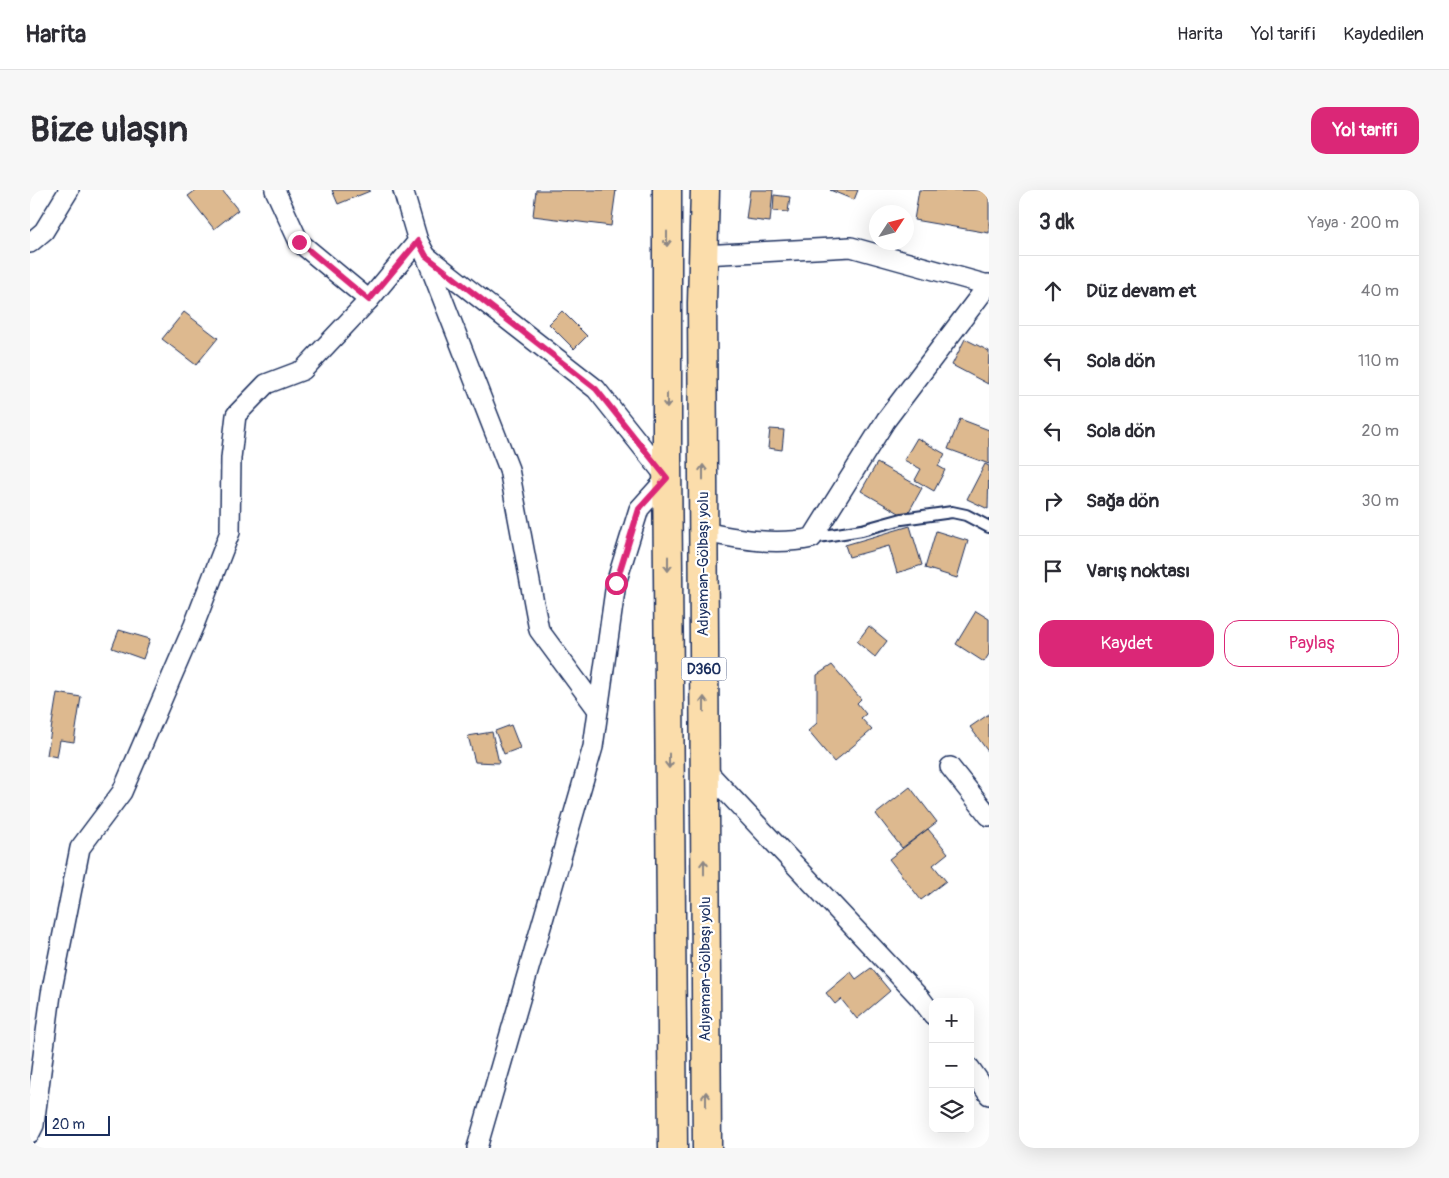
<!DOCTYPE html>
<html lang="tr">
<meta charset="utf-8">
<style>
:root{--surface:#fff;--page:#f7f7f7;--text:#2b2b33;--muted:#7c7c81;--line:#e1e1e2;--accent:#db2777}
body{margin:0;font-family:Pangolin,sans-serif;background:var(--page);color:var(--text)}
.controls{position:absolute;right:15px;bottom:15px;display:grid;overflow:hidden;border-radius:10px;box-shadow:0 5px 20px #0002}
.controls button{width:45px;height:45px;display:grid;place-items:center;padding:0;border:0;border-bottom:1px solid var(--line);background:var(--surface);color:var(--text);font:25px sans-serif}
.compass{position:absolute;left:839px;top:15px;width:45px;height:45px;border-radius:50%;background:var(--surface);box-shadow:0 5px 20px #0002;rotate:54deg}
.scale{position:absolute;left:15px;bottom:12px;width:65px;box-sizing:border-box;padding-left:5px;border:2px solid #1b2f5e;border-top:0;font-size:14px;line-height:18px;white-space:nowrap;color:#1b2f5e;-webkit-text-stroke:4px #fff;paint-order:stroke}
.stop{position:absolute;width:15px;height:15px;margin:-11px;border:4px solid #db2777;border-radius:50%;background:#fff}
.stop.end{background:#db2777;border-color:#fff;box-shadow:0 1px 5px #0008}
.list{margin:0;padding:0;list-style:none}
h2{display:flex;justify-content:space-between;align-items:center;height:65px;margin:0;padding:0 20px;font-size:21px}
h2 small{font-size:16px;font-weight:400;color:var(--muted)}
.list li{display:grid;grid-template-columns:32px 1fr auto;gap:15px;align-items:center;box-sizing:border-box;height:70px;padding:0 20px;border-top:1px solid var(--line)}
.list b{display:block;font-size:19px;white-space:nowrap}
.list em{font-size:16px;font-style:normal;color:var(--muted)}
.actions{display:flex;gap:10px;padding:15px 20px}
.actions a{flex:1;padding:11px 0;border:1px solid var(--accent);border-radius:15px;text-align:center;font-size:18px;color:var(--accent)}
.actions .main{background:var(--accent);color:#fff}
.icon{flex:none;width:28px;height:28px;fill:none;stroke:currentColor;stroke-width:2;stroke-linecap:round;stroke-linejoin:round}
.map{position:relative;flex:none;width:959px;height:958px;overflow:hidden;border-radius:15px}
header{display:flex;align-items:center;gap:30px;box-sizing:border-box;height:70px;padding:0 25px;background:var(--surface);border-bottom:1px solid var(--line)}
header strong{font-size:24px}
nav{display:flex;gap:28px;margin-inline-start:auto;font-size:18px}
.intro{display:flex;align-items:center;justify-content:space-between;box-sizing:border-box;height:120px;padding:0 30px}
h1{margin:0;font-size:35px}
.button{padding:12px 22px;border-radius:15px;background:var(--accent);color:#fff;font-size:18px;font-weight:700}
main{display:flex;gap:30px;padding:0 30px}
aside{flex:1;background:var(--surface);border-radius:15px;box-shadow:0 5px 20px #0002}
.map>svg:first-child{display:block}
.building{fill:#ddb98f;stroke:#1b2f5e}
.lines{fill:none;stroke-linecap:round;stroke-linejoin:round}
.service-casing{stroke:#1b2f5e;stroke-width:14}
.minor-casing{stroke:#1b2f5e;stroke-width:22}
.trunk-casing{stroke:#1b2f5e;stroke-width:31}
.service{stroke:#fff;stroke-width:10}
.minor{stroke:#fff;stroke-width:19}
.trunk{stroke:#fbddab;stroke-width:28}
.oneway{stroke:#8b8684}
.route{stroke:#db2777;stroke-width:6}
.labels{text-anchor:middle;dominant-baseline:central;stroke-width:4.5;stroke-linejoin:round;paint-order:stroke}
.shield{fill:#fff;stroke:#5f6d8e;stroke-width:1}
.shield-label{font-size:14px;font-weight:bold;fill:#1b2f5e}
.street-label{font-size:15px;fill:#1b2f5e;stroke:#fff}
</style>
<header>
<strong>Harita</strong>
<nav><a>Harita</a><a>Yol tarifi</a><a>Kaydedilen</a></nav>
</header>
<div class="intro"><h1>Bize ulaşın</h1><a class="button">Yol tarifi</a></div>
<main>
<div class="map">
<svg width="959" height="958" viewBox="0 0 959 958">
<rect width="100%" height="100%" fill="#fff"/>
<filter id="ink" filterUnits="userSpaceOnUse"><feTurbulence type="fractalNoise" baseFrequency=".02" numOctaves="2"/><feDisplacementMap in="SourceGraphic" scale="10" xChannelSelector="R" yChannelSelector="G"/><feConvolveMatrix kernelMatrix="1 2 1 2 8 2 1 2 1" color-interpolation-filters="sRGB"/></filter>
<g filter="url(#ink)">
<g class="building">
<path d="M166 0H192L208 20 184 39 158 6Z"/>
<path d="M302 0H340V1L308 14Z"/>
<path d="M506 0H586L581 36 503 26Z"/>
<path d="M720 0H743L740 32 716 29Z"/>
<path d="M800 0H828L824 10Z"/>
<path d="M889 0H959V43L884 30Z"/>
<path d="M744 5 760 7 758 22 743 21Z"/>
<path d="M532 121 557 146 544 159 519 134Z"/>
<path d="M154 122 188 148 166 175 132 149Z"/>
<path d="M935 149 959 161 958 194 922 175Z"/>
<path d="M930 229 959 240V274L918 259Z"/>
<path d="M740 239 754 240 752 260 738 258Z"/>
<path d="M887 248 915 264 908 276 915 280 904 301 885 290 891 279 874 270Z"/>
<path d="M847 273 892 298 876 327 831 301Z"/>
<path d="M955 274 959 276 958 319 937 309Z"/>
<path d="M880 336 892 375 867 383 859 356 819 367 815 355Z"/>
<path d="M906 341 938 351 927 388 895 378Z"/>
<path d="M946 421 959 429V464L954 472 926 454Z"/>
<path d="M839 436 857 451 845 467 827 452Z"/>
<path d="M89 440 120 449 113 469 82 458Z"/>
<path d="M802 475 831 509 827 513 836 524 831 528 842 540 804 572 778 541 787 533V485Z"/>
<path d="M27 503 51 507 44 552 30 550 27 567 17 565Z"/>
<path d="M959 524V563L940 537Z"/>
<path d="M481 535 490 558 474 564 465 541Z"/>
<path d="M462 542 469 573 445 572 438 546Z"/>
<path d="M880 597 907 632 872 658 846 624Z"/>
<path d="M898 639 918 663 903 675 916 691 891 710 859 669Z"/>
<path d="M841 778 860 801 827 829 811 809 805 814 796 803 821 782 826 789Z"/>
</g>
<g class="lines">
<g class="service-casing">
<path id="service" d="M782 348 832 340 872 329 922 322 936 325 959 337"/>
</g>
<g class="minor-casing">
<g id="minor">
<path d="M245 0 269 52 339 110 388 51 373 0"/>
<path d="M388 51 396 66 479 279 509 440 568 520"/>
<path d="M0 53 14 41 39 0"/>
<path d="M673 65 821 57 958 95"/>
<path d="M396 66 566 199 637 288 609 319 586 393 563 557 447 958"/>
<path d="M673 342C710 349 744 356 782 348L856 230 959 94"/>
<path d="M920 577 959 626"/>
<path d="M674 578 891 809 903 825"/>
<path d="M940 878 959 905"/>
<path d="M0 943 4 935 21 804 50 658 92 602 164 435 200 342 201 268 206 225 236 194 273 180 339 110"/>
</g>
</g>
<g class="trunk-casing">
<g id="trunk">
<path d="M637 0V268L643 958"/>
<path d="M675 0 672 113 677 958"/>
</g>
</g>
<use href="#service" class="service"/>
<use href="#minor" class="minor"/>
<use href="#trunk" class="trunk"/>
</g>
<defs><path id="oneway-shaft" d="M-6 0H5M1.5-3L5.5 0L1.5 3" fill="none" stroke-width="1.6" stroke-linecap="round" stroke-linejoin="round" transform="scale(1.25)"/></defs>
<g class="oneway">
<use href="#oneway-shaft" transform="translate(637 49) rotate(90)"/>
<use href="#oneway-shaft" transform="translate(637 211) rotate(90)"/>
<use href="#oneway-shaft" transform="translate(673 282) rotate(-90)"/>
<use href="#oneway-shaft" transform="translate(638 374) rotate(90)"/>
<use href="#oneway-shaft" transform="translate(674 514) rotate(-90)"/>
<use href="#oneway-shaft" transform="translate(639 571) rotate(90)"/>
<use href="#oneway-shaft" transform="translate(674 677) rotate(-90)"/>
<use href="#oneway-shaft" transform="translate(676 909) rotate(-90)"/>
</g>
</g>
<g class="lines" filter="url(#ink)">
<path class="route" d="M269 52 339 110 388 51 396 66 566 199 637 288 609 319 586 393"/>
</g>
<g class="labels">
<rect class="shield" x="651.5" y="467.5" width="45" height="23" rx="4"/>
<g class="shield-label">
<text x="674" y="479">D360</text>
</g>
<g class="street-label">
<text transform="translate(673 374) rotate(-90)">Adıyaman-Gölbaşı yolu</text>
<text transform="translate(675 779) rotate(-90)">Adıyaman-Gölbaşı yolu</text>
</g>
</g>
</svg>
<div class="controls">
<button>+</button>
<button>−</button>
<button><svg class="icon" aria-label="layers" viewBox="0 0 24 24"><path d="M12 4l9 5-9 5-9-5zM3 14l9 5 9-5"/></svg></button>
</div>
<svg class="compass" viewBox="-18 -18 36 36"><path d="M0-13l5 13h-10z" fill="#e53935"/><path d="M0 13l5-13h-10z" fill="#7c7c81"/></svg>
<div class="scale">20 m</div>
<div class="stop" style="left:586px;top:393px"></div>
<div class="stop end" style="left:269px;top:52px"></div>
</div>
<aside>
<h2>3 dk<small>Yaya · 200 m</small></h2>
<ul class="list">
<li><svg class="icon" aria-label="ahead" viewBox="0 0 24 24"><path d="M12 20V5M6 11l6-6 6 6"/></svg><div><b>Düz devam et</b></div><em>40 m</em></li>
<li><svg class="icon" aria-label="left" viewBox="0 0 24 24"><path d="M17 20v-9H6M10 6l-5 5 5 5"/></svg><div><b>Sola dön</b></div><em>110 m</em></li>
<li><svg class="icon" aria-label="left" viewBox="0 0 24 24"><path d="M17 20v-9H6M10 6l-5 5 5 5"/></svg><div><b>Sola dön</b></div><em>20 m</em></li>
<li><svg class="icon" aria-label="right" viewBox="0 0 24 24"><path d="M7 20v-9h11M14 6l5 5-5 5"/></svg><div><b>Sağa dön</b></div><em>30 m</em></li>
<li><svg class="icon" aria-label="arrive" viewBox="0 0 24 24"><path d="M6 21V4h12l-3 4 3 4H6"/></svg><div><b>Varış noktası</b></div></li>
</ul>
<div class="actions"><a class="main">Kaydet</a><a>Paylaş</a></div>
</aside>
</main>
